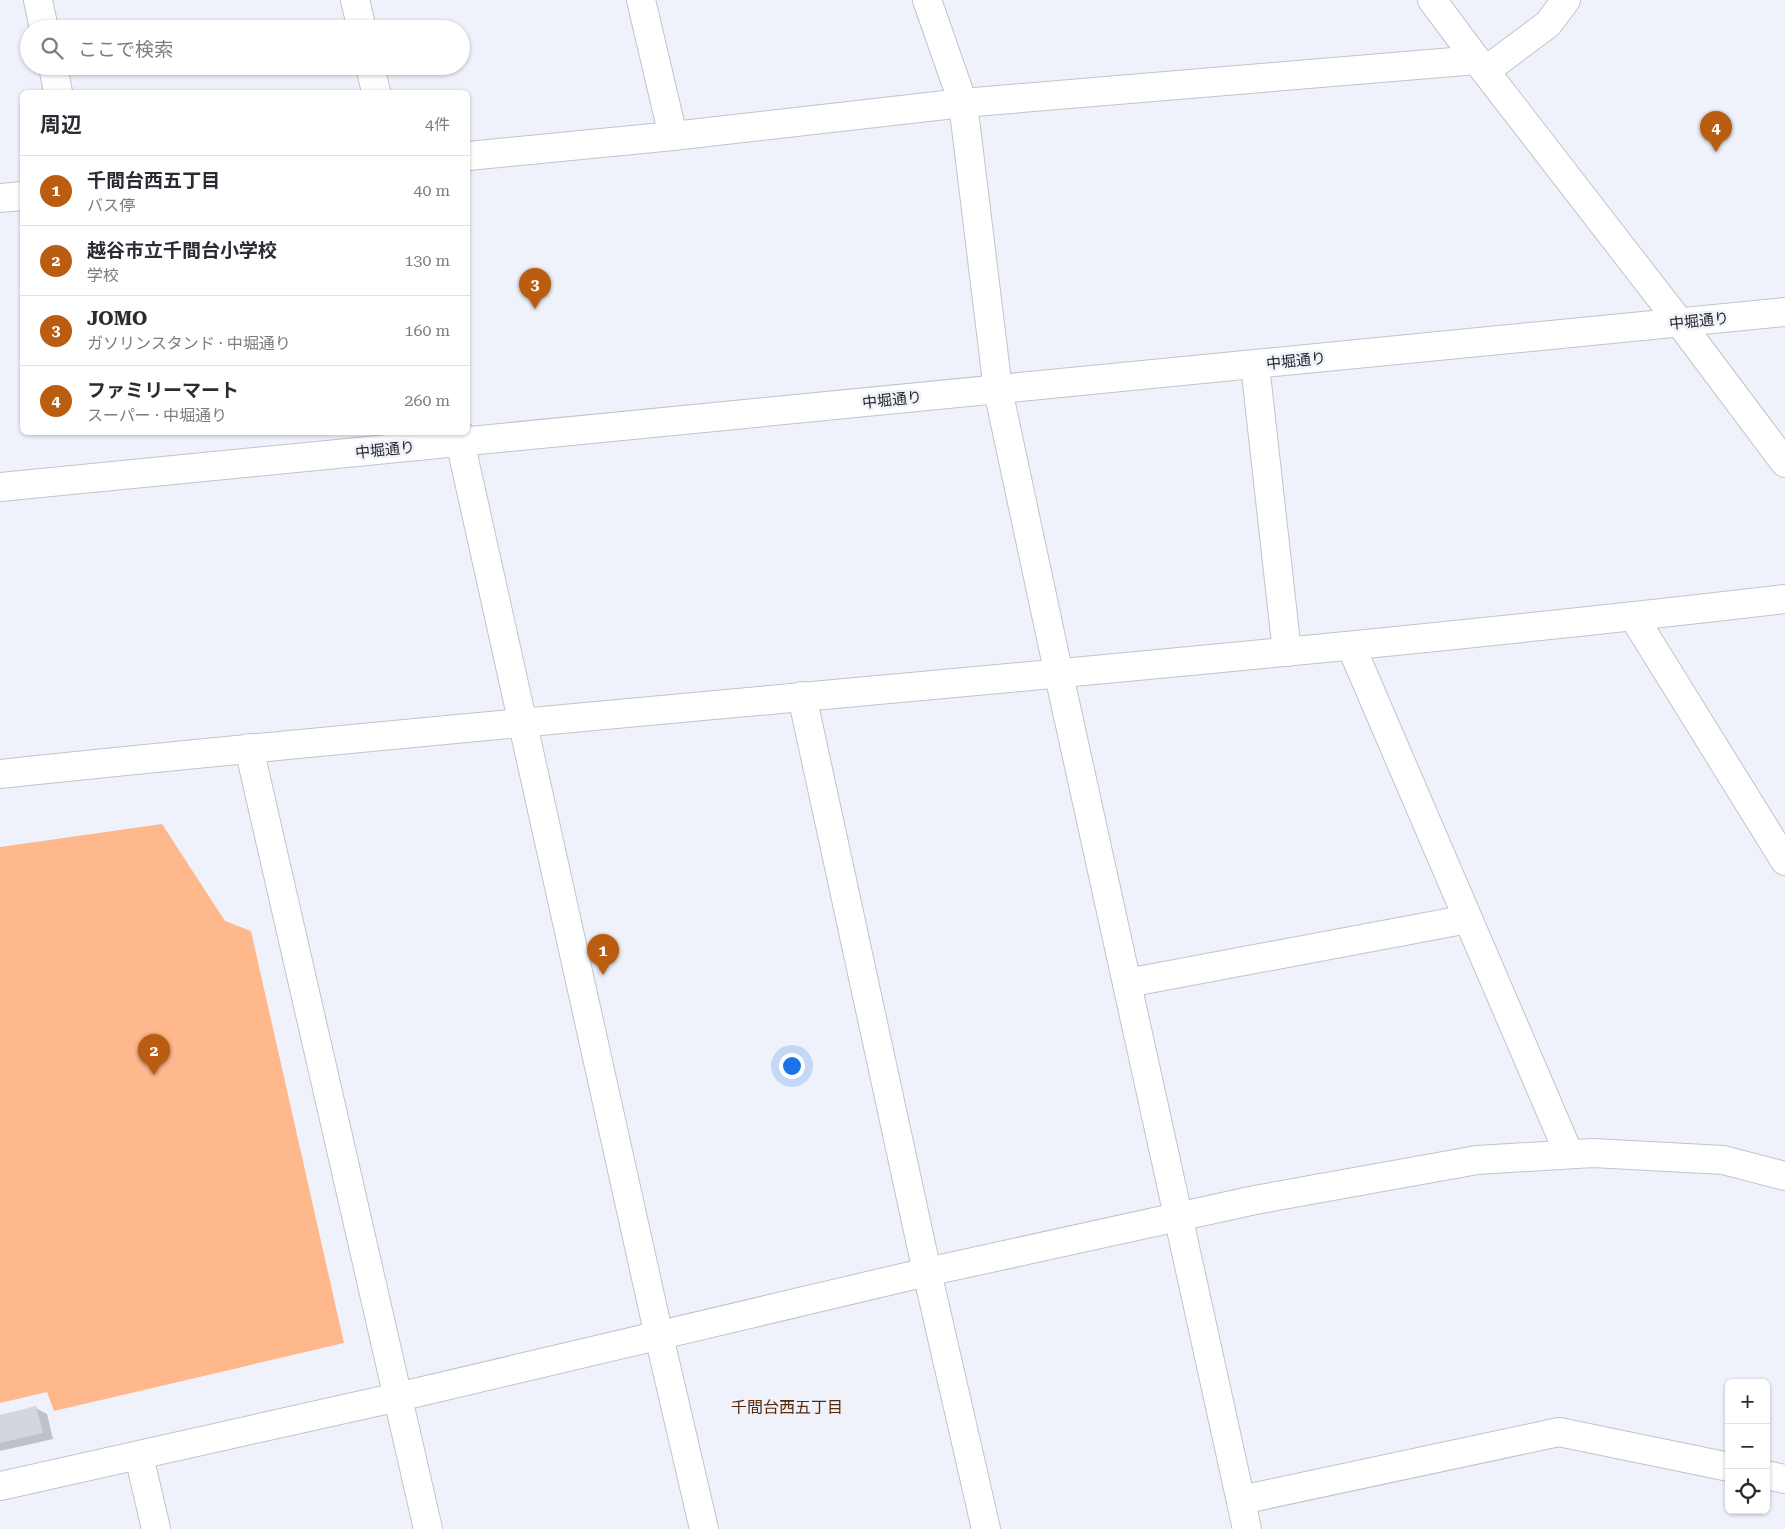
<!DOCTYPE html>
<html lang="ja">
<meta charset="utf-8">
<style>
:root{--surface:#fff;--page:#f7f7f7;--text:#2b2b33;--muted:#7c7c81;--line:#e1e1e2;--accent:#bb5d11}
body{margin:0;font-family:"Roboto Serif","Noto Sans JP",serif;background:var(--page);color:var(--text)}
.controls{position:absolute;right:15px;bottom:15px;display:grid;overflow:hidden;border-radius:8px;box-shadow:0 1px 4px #0004}
.controls button{width:45px;height:45px;display:grid;place-items:center;padding:0;border:0;border-bottom:1px solid var(--line);background:var(--surface);color:var(--text);font:25px sans-serif}
.you{position:absolute;left:791px;top:1065px;width:18px;height:18px;margin:-12px;border:4px solid #fff;border-radius:50%;background:#1a73e8;box-shadow:0 0 0 8px #1a73e833}
.badge{display:grid;place-items:center;width:32px;height:32px;border-radius:50%;background:var(--accent);color:#fff;font-size:16px;font-weight:700}
.pin{position:absolute;translate:-50% -41px;filter:drop-shadow(0 1px 2px #0008)}
.pin::after{content:'';position:absolute;top:26px;width:18px;height:15px;background:inherit;clip-path:polygon(0 0,100% 0,50% 100%)}
.list{margin:0;padding:0;list-style:none}
h2{display:flex;justify-content:space-between;align-items:center;height:65px;margin:0;padding:0 20px;font-size:21px}
h2 small{font-size:16px;font-weight:400;color:var(--muted)}
.list li{display:grid;grid-template-columns:32px 1fr auto;gap:15px;align-items:center;box-sizing:border-box;height:70px;padding:0 20px;border-top:1px solid var(--line)}
.list b{display:block;font-size:19px;white-space:nowrap}
.list p{margin:0;font-size:16px;white-space:nowrap;color:var(--muted)}
.list em{font-size:16px;font-style:normal;color:var(--muted)}
.icon{flex:none;width:28px;height:28px;fill:none;stroke:currentColor;stroke-width:2;stroke-linecap:round;stroke-linejoin:round}
.map{position:relative;flex:none;width:1785px;height:1529px;overflow:hidden}
.search{position:absolute;background:var(--surface);box-shadow:0 1px 4px #0004;left:20px;top:20px;width:450px;height:55px;display:flex;align-items:center;gap:12px;box-sizing:border-box;padding:0 18px;border-radius:28px;color:var(--muted);font-size:19px}
.panel{position:absolute;background:var(--surface);box-shadow:0 1px 4px #0004;left:20px;top:90px;width:450px;height:345px;border-radius:8px}
.map>svg:first-child{display:block}
.green{fill:#ffb78c}
.shadow{fill:#0003}
.building{fill:#d3d6de}
.lines{fill:none;stroke-linecap:round;stroke-linejoin:round}
.minor-casing{stroke:#c1c4cc;stroke-width:30}
.minor{stroke:#fff;stroke-width:28}
.labels{text-anchor:middle;dominant-baseline:central;stroke-width:5;stroke-linejoin:round;paint-order:stroke}
.street-label{font-size:15px;fill:#27282b;stroke:#eff2fa}
.neighbourhood-label{font-size:16px;fill:#562907;stroke:#eff2fa}
</style>
<div class="map">
<svg width="1785" height="1529" viewBox="0 0 1785 1529">
<rect width="100%" height="100%" fill="#eff2fa"/>
<path class="green" d="M162 824 225 921 251 931 344 1343 54 1411 47 1392 0 1403V847Z"/>
<path class="shadow" d="M36 1408 47 1414 53 1439 0 1451V1416Z"/>
<path class="building" d="M36 1406 43 1433 0 1443V1415Z"/>
<g class="lines">
<g class="minor-casing">
<g id="minor">
<path d="M38 0 44 29"/>
<path d="M355 0 362 29"/>
<path d="M641 0 673 136"/>
<path d="M927 0 963 103 998 390 1059 675 1247 1529"/>
<path d="M1432 0 1485 71 1680 323 1785 463"/>
<path d="M53 66 58 92"/>
<path d="M370 66 376 92"/>
<path d="M1485 71 1548 24 1566 0"/>
<path d="M468 156 673 136 963 103 1477 60"/>
<path d="M0 198 22 196"/>
<path d="M1255 365 1287 652"/>
<path d="M458 432 659 1336 704 1529"/>
<path d="M0 487 1785 312"/>
<path d="M1633 616 1785 861"/>
<path d="M1351 646 1569 1154"/>
<path d="M802 696 927 1272 986 1529"/>
<path d="M249 748 428 1529"/>
<path d="M0 774C595 711 1191 668 1785 599"/>
<path d="M1127 983 1468 919"/>
<path d="M139 1456 156 1529"/>
<path d="M1766 1475 1785 1479"/>
<path d="M0 1486 398 1397 927 1272 1255 1200 1477 1160 1593 1153 1723 1160 1785 1176"/>
<path d="M1241 1500 1559 1432 1729 1467"/>
</g>
</g>
<use href="#minor" class="minor"/>
</g>
<g class="labels">
<g class="street-label">
<text transform="translate(1699 321) rotate(-6)">中堀通り</text>
<text transform="translate(1296 361) rotate(-6)">中堀通り</text>
<text transform="translate(892 400) rotate(-6)">中堀通り</text>
<text transform="translate(385 450) rotate(-6)">中堀通り</text>
</g>
<g class="neighbourhood-label">
<text x="787" y="1407">千間台西五丁目</text>
</g>
</g>
</svg>
<div class="controls">
<button>+</button>
<button>−</button>
<button><svg class="icon" aria-label="locate" viewBox="0 0 24 24"><circle cx="12" cy="12" r="6"/><path d="M12 2v4M12 18v4M2 12h4M18 12h4"/></svg></button>
</div>
<div class="you"></div>
<div class="pin badge" style="left:603px;top:975px">1</div>
<div class="pin badge" style="left:154px;top:1075px">2</div>
<div class="pin badge" style="left:535px;top:309px">3</div>
<div class="pin badge" style="left:1716px;top:152px">4</div>
<div class="search"><svg class="icon" aria-label="search" viewBox="0 0 24 24"><circle cx="10" cy="10" r="6"/><path d="M15 15l6 6"/></svg>ここで検索</div>
<section class="panel">
<h2>周辺<small>4件</small></h2>
<ul class="list">
<li><span class="badge">1</span><div><b>千間台西五丁目</b><p>バス停</p></div><em>40 m</em></li>
<li><span class="badge">2</span><div><b>越谷市立千間台小学校</b><p>学校</p></div><em>130 m</em></li>
<li><span class="badge">3</span><div><b>JOMO</b><p>ガソリンスタンド · 中堀通り</p></div><em>160 m</em></li>
<li><span class="badge">4</span><div><b>ファミリーマート</b><p>スーパー · 中堀通り</p></div><em>260 m</em></li>
</ul>
</section>
</div>
